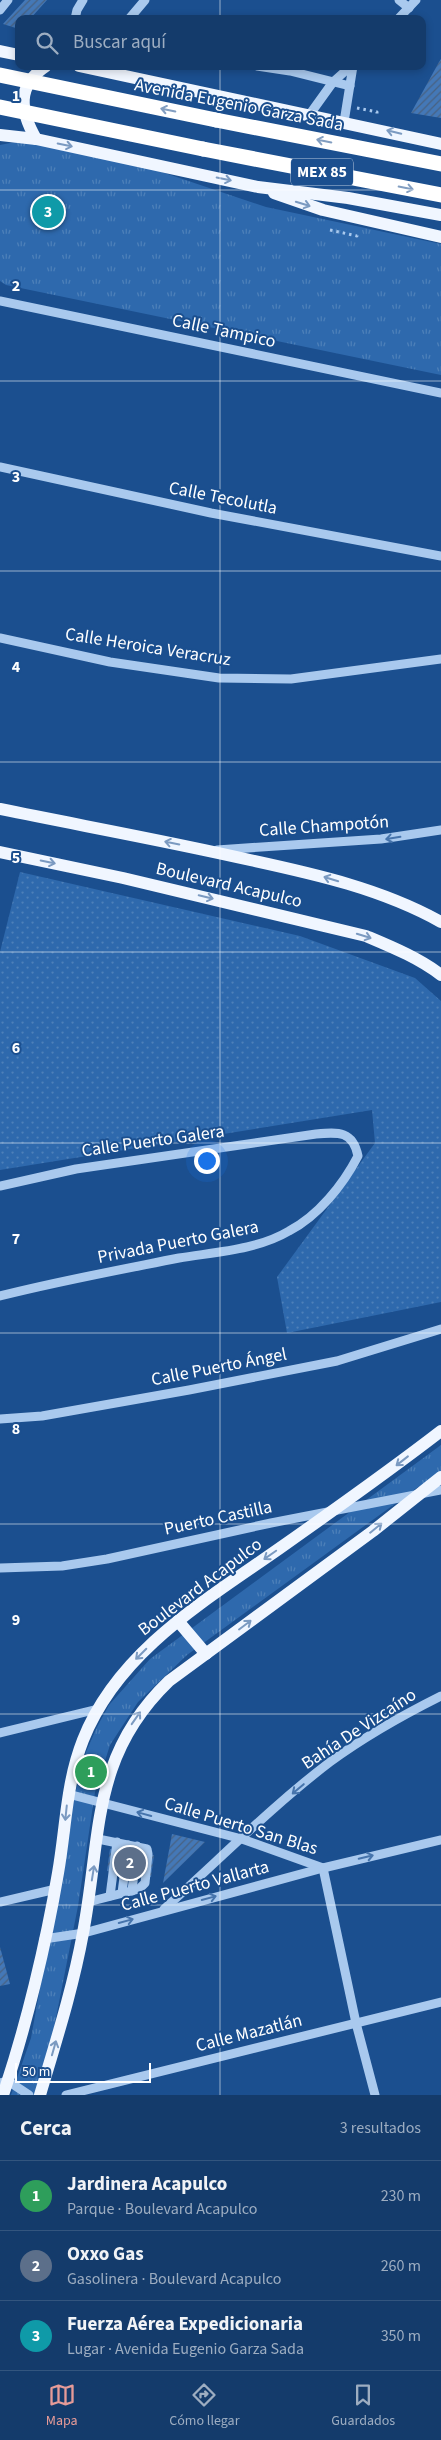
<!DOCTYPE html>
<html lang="es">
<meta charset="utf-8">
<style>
:root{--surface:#143b6b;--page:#214673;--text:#f1f3f6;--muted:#9dadc1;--line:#33557e;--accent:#e69b98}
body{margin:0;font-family:"Source Sans 3",sans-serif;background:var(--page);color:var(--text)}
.scale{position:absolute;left:15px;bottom:12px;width:136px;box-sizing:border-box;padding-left:5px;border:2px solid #fff;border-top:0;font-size:14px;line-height:18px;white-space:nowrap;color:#fff;-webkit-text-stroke:4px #1b4f8f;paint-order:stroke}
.you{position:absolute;left:206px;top:1160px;width:18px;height:18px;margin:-12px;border:4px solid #fff;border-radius:50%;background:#1a73e8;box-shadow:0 0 0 8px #1a73e833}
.badge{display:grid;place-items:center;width:32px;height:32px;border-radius:50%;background:var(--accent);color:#fff;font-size:16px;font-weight:700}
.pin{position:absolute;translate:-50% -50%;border:2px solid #fff;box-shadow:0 1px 5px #0006}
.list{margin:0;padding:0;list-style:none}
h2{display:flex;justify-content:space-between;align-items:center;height:65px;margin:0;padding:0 20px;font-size:21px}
h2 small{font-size:16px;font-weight:400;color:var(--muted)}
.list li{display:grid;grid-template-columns:32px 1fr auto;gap:15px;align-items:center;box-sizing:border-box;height:70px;padding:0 20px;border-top:1px solid var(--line)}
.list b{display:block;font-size:19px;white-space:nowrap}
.list p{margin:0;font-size:16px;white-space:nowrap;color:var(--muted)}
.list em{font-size:16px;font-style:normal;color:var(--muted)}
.icon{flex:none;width:28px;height:28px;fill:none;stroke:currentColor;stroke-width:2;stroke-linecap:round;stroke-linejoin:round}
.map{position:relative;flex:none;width:441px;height:2095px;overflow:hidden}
.search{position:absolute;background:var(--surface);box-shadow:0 2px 8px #0003;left:15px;right:15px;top:15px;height:55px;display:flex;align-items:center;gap:12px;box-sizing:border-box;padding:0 18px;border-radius:10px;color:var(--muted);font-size:19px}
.sheet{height:275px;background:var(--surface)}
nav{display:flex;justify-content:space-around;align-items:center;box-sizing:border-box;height:70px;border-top:1px solid var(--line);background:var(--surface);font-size:14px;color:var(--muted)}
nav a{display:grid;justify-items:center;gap:2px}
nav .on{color:var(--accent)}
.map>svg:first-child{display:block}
.grass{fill:url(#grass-dots)}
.park{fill:url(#park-tufts)}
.building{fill:url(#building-hatch)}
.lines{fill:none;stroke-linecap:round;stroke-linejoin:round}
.path{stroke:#a9c9ee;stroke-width:3;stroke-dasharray:2.5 4;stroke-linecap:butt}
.minor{stroke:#a9c9ee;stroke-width:9}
.major{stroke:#f0f6ff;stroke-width:12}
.highway{stroke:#fff;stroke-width:15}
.highway-bridge{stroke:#fff;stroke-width:15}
.oneway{stroke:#829ec1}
.oneway2{stroke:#7b9ac1}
.oneway3{stroke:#4674ac}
.grid{fill:none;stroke:#fff;stroke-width:1;stroke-opacity:0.55}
.labels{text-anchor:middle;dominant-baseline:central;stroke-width:4;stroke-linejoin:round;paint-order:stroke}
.shield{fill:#1b4f8f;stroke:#bbcadd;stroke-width:1}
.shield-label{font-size:16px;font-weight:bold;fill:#fff}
.street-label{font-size:18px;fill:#fff;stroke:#1b4f8f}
.grid-label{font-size:16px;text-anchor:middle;font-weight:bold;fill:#fff;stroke:#1b4f8f;stroke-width:4;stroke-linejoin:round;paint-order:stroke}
</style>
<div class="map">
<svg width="441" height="2095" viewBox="0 0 441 2095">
<defs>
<pattern id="grass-dots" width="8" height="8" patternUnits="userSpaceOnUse" patternTransform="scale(1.25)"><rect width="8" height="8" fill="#2e69ad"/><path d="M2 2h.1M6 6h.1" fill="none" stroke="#4d80b9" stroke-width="1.8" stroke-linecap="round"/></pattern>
<pattern id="park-tufts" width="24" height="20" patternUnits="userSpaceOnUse" patternTransform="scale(1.25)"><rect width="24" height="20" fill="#2e69ad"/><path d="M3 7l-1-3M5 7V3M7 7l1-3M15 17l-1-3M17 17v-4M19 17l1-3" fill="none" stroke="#4d80b9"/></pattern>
<pattern id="building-hatch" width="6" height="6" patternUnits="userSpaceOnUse" patternTransform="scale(1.25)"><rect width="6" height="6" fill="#4478b7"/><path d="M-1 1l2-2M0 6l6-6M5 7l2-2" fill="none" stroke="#486282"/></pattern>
</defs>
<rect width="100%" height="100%" fill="#1b4f8f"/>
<path class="grass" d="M20 872 300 936 415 978 441 1001V1302L287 1333 277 1277 375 1143 372 1110 0 1170V952Z"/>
<g class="park">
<path d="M20 141 135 163 266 207 441 244V375L6 285 0 281V145Z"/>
<path d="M441 1445V1482L418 1487 187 1655 138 1702 110 1745 95 1792 78 1906 50 2048 35 2095H11L31 2038 75 1794 86 1752 97 1727 109 1705 150 1659Z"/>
</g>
<g class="building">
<path d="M25 0H47L30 19H19V29L3 24Z"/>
<path d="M441 59V118L411 113 439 62Z"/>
<path d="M172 1834 205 1842 163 1883Z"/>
<path d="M110 1849 154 1855 151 1877 107 1871Z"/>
<path d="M0 1947 10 1984 0 1986Z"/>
</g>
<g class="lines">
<g class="path">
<path d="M357 108 377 112V115"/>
<path d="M330 230 357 236 358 232"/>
</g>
<g class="minor">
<path d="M399 0 409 8"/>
<path d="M0 10 8 0"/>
<path d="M75 19 77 10 83 0"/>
<path d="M129 19 145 0"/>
<path d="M398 19 416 0"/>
<path d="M257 66 290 71 350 86"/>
<path d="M310 114 333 82 351 66"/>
<path d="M344 122 353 66"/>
<path d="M0 301 441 393"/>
<path d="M0 467 211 513 441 556"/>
<path d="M0 638 110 662 219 678 291 679 441 659"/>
<path d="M217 850 381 839 441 830"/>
<path d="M0 1186 76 1169 316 1134C339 1132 353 1131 358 1156 343 1185 318 1216 289 1231 257 1250 215 1252 179 1258 119 1270 59 1281 0 1296"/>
<path d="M0 1419 42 1416 189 1390 337 1361 441 1329"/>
<path d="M0 1568 62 1566 107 1559 271 1523 441 1490"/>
<path d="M0 1733 98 1709"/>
<path d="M68 1794 242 1839 323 1868 356 2023 375 2095"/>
<path d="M132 1891 137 1846"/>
<path d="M122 1893 128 1845"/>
<path d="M110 1896 117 1842"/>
<path d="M0 1902 56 1889"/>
<path d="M88 1902 139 1889 145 1883 148 1854 147 1849 98 1839"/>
<path d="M164 1909C218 1861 272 1806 330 1762 364 1737 403 1715 441 1696"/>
<path d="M44 1939 84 1933 323 1868 441 1840"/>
<path d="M0 2083 8 2081 29 2095"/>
<path d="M66 2095 441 2002"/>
</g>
<g class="major">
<path d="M0 51 19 55"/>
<path d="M79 66 441 144"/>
<path d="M0 135 36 139 258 187 348 198 441 215"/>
<path d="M36 139C20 111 16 86 46 66"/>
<path d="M274 193 323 210 441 237"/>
<path d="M0 809C83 826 167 841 250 860 315 874 382 889 441 922"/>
<path d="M0 852 123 878 366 936C392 947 419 958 441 975"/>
<path d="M178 1621 206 1654"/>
<path d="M3 2095C26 2027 46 1944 58 1873 66 1828 66 1783 83 1740 118 1651 206 1600 280 1548 334 1510 388 1472 441 1431"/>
<path d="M40 2095C56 2041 73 1988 83 1933 102 1834 90 1757 169 1681L373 1531 441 1477"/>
</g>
<g class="highway">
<path d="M216 120 441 164"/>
<path d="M203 149 441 195"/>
</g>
<g class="highway-bridge">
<path d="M0 75 216 120"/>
<path d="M0 107 203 149"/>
</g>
</g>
<defs><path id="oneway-shaft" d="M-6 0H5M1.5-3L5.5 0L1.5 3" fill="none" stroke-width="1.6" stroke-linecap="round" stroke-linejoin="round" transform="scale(1.25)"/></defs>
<g class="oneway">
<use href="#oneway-shaft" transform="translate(168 110) rotate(-168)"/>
<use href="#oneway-shaft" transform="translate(324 141) rotate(-169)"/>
<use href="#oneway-shaft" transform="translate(406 188) rotate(11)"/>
</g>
<g class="oneway2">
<use href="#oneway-shaft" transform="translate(394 132) rotate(-166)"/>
<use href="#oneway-shaft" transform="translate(65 145) rotate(12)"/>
<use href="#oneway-shaft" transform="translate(224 179) rotate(12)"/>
<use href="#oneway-shaft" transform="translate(303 204) rotate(17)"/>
<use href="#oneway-shaft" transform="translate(172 843) rotate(-169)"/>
<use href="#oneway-shaft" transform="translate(48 862) rotate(12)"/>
<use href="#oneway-shaft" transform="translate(331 879) rotate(-163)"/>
<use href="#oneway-shaft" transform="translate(206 897) rotate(13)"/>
<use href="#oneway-shaft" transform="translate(364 936) rotate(17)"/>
<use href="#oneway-shaft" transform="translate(402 1461) rotate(142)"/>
<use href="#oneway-shaft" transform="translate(376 1528) rotate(-39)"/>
<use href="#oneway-shaft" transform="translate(270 1555) rotate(145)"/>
<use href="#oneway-shaft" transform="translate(245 1625) rotate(-37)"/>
<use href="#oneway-shaft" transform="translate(141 1654) rotate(135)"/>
<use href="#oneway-shaft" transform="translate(136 1718) rotate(-55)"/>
<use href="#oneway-shaft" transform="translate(66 1813) rotate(96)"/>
<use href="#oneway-shaft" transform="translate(93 1873) rotate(-81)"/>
<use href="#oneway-shaft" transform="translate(54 2048) rotate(-74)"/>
</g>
<g class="oneway3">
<use href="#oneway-shaft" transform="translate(393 838) rotate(171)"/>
<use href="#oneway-shaft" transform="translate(298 1789) rotate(140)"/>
<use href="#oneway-shaft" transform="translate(144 1814) rotate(-165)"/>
<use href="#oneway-shaft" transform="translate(366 1857) rotate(-13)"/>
<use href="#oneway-shaft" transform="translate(209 1898) rotate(-15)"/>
<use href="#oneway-shaft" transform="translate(126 1921) rotate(-15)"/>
</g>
<path class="grid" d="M220 0V19M220 66V2095M0 190H441M0 381H441M0 571H441M0 762H441M0 952H441M0 1143H441M0 1333H441M0 1524H441M0 1714H441M0 1905H441"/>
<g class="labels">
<rect class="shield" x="291" y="158.5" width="62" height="27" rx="4"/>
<g class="shield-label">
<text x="322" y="172">MEX 85</text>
</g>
<g class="street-label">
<text transform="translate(239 105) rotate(11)">Avenida Eugenio Garza Sada</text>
<text transform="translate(224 331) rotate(12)">Calle Tampico</text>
<text transform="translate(223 498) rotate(11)">Calle Tecolutla</text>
<text transform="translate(148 647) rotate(9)">Calle Heroica Veracruz</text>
<text transform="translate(324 826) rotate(-4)">Calle Champotón</text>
<text transform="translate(229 885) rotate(13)">Boulevard Acapulco</text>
<text transform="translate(153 1141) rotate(-8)">Calle Puerto Galera</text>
<text transform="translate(178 1242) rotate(-11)">Privada Puerto Galera</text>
<text transform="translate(219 1367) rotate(-11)">Calle Puerto Ángel</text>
<text transform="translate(218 1518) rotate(-12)">Puerto Castilla</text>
<text transform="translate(200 1587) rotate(-37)">Boulevard Acapulco</text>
<text transform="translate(359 1729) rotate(-33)">Bahía De Vizcaíno</text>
<text transform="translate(241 1826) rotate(17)">Calle Puerto San Blas</text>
<text transform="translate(195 1886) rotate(-15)">Calle Puerto Vallarta</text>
<text transform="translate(249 2033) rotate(-14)">Calle Mazatlán</text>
</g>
</g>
<g class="grid-label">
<text x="16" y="101">1</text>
<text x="16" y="291">2</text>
<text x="16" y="482">3</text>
<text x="16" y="672">4</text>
<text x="16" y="863">5</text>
<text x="16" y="1053">6</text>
<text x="16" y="1244">7</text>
<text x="16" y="1434">8</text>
<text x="16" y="1625">9</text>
</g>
</svg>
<div class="scale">50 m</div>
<div class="you"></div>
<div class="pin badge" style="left:91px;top:1772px;background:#2e9e5b">1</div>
<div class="pin badge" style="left:130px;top:1863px;background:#5c6f8a">2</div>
<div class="pin badge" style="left:48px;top:212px;background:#0f9aa8">3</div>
<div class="search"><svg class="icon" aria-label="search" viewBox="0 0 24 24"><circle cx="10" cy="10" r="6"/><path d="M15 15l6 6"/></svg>Buscar aquí</div>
</div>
<section class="sheet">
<h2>Cerca<small>3 resultados</small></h2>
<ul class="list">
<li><span class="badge" style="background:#2e9e5b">1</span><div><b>Jardinera Acapulco</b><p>Parque · Boulevard Acapulco</p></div><em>230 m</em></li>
<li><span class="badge" style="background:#5c6f8a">2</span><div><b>Oxxo Gas</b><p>Gasolinera · Boulevard Acapulco</p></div><em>260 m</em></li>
<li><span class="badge" style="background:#0f9aa8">3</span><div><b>Fuerza Aérea Expedicionaria</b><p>Lugar · Avenida Eugenio Garza Sada</p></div><em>350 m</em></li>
</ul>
</section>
<nav>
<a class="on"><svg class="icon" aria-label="map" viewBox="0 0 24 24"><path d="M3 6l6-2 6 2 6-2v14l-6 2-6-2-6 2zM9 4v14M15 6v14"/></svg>Mapa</a>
<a><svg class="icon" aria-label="directions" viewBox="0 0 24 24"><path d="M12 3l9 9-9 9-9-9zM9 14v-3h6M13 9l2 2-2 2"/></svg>Cómo llegar</a>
<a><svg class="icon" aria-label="saved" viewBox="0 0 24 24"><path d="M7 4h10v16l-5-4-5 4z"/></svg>Guardados</a>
</nav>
